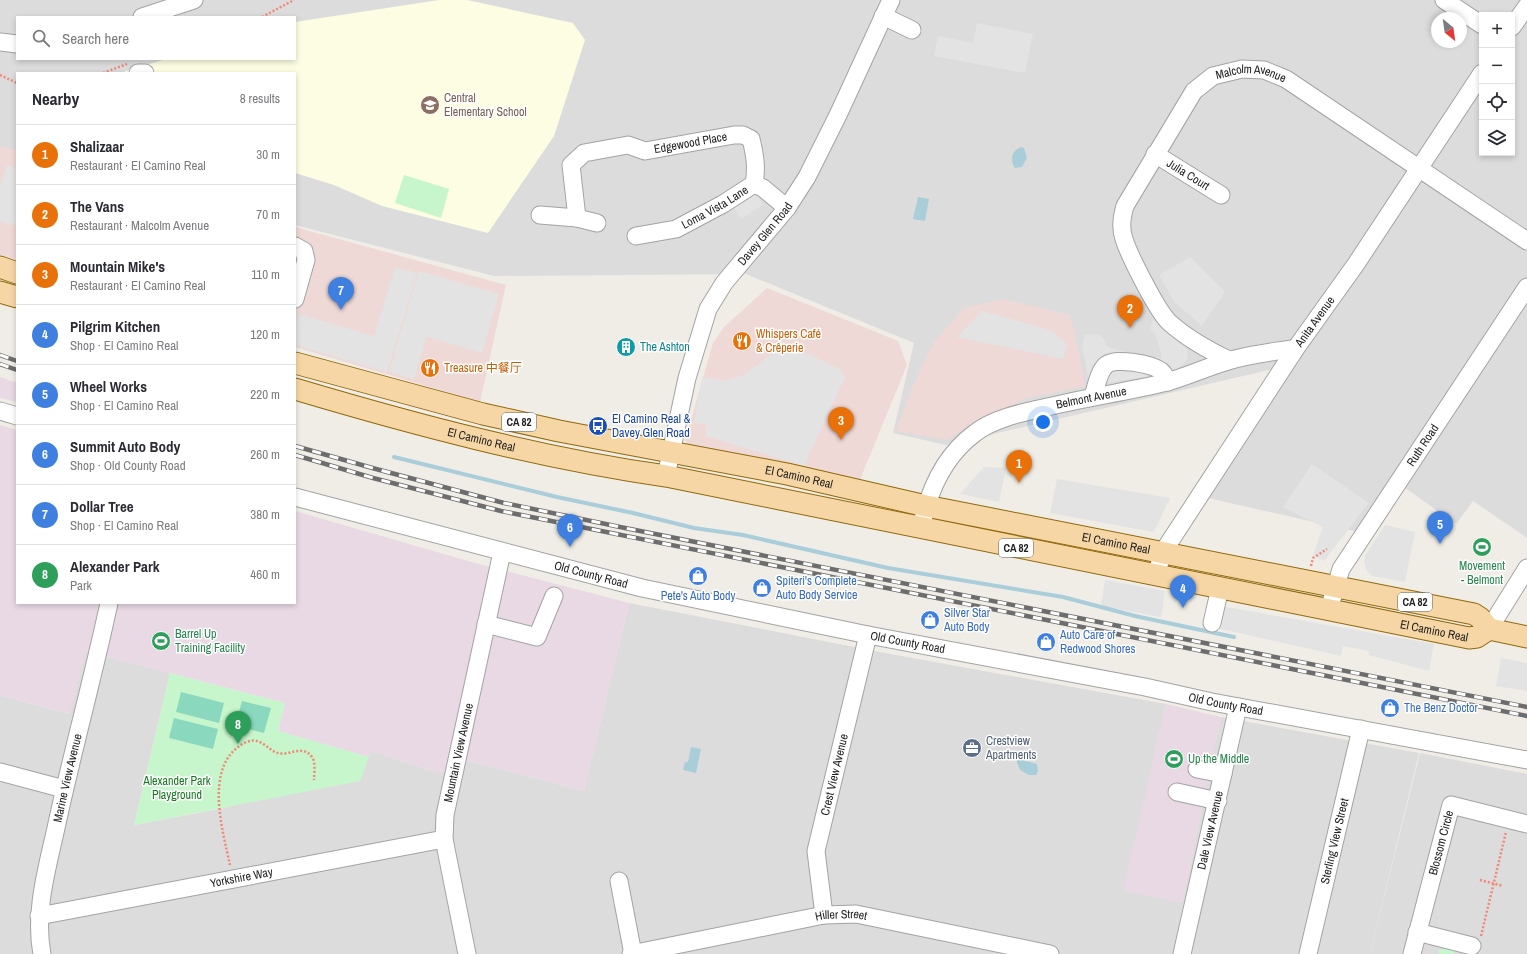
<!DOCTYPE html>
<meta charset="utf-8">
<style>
:root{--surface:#fff;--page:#f7f7f7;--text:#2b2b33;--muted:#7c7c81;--line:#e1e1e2;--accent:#2563eb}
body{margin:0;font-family:"Archivo Narrow","Noto Sans SC",sans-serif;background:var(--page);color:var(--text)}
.controls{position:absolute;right:12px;top:12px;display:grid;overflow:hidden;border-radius:0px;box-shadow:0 2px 6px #0003}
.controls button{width:36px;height:36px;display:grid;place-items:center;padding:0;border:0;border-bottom:1px solid var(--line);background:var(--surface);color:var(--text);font:20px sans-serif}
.compass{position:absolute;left:1431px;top:12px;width:36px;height:36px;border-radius:50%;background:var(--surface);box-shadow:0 2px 6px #0003;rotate:151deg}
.you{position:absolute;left:1043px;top:422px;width:14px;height:14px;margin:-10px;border:3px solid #fff;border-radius:50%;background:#1a73e8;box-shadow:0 0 0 6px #1a73e833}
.badge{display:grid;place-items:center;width:26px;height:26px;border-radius:50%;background:var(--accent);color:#fff;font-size:13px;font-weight:700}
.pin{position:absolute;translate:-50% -33px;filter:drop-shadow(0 1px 2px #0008)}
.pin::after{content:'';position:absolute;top:21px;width:14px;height:12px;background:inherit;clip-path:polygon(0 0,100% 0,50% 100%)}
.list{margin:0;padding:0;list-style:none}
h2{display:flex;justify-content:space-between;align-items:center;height:52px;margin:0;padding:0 16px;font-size:17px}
h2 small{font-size:13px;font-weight:400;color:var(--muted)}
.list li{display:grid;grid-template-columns:26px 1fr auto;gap:12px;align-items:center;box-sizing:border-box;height:60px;padding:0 16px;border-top:1px solid var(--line)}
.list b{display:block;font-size:15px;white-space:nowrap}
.list p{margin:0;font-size:13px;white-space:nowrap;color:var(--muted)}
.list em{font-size:13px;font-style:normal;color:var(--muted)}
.icon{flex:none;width:22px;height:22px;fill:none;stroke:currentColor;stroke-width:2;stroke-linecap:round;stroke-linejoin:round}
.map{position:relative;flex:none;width:1527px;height:954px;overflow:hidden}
.search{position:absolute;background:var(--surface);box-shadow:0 2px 6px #0003;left:16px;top:16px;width:280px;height:44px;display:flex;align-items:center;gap:10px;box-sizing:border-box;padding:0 14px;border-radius:0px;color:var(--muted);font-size:15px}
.panel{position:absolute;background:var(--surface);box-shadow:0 2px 6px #0003;left:16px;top:72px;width:280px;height:532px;border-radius:0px}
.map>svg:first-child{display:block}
.residential{fill:#dddcdc;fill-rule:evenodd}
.commercial{fill:#efd9d7}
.industrial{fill:#e8d9e5}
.education{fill:#fcfde2}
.park{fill:#c7f6cc}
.pitch{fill:#8ad9be}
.parking{fill:#e3e3e3}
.water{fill:#aacdda}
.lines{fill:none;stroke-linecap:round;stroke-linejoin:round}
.stream{stroke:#aacdda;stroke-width:4}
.minor-casing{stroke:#a3a3a3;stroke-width:19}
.major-casing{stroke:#91690a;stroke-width:23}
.path{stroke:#f18876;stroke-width:2.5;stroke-dasharray:2 2;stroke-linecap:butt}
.minor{stroke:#fff;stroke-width:17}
.major{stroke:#f6d6a5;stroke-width:21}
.rail-casing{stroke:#6d6d6d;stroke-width:4.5}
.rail{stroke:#fff;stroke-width:3;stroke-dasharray:9;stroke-linecap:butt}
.labels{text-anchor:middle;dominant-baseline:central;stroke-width:3;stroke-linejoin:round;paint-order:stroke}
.shield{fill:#fff;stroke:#626262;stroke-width:1}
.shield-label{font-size:11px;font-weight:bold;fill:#1f1f1f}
.street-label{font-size:12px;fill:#1f1f1f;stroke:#fff}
.education-label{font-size:12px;fill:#785e54;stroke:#fff;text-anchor:start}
.food-label{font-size:12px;fill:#c56008;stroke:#fff;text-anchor:start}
.culture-label{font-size:12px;fill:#0d838f;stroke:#fff;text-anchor:start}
.transit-label{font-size:12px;fill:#164399;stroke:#fff;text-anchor:start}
.leisure-label{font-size:12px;fill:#27864d;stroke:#fff;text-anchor:start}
.shop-label{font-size:12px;fill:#366cbe;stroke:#fff;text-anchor:start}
.service-label{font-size:12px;fill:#4e5e75;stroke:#fff;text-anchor:start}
.park-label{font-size:12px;fill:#13781f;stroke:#fff}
</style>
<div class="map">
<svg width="1527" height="954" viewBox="0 0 1527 954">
<rect width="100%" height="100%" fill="#efede6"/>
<g class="residential">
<path d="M0 0H1527V538L1473 501 1456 524 1405 488 1371 535 1208 498 1295 364 946 445 893 433 914 343 746 274 494 276 295 225V73H17V154L0 149ZM1482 15H1512V153H1482ZM17 17H295V59H17ZM1437 18H1461V42H1437Z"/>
<path d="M629 603 885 653 1166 704 1149 779 1182 903 1221 717 1419 753 1370 954H0V695L69 714 86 651 170 673 134 825 224 808 369 757 371 751 439 773 469 761 584 791Z"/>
<path d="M1420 753 1527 774V954H1370Z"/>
</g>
<g class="commercial">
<path d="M0 146 17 150V260L0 255Z"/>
<path d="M295 227 506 285 480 402 295 347Z"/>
<path d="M767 288 898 341 907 365 859 482 692 447 685 441 713 343 724 327Z"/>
<path d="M1004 299 1069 315 1076 338 1085 386 1027 398 974 421 948 440 896 431 914 383 934 342 964 308Z"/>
</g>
<g class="industrial">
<path d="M0 377 17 383V402L0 398Z"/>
<path d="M0 425 17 430V603H295V511L475 563 629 603 584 791 469 761 439 773 371 751 369 757 278 731 285 703 86 651 70 714 0 695Z"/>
<path d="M1166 704 1221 717 1182 903 1123 891Z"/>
</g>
<path class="education" d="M439 0H467L573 23 585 40 554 136 488 233 382 206 334 185 295 173V73H120L166 59H295V22Z"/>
<g class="park">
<path d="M404 175 449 189 441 218 395 203Z"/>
<path d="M170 673 285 703 278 731 369 757 360 781 134 825Z"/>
<path d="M1453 948 1454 954H1439L1438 950Z"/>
</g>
<g class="pitch">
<path d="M181 692 224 703 219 723 176 712Z"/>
<path d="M242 701 271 708 264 733 235 726Z"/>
<path d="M174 718 218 729 213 749 169 738Z"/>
</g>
<g class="parking">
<path d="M977 23 1033 34 1025 73 934 56 938 36 973 43Z"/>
<path d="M7 165 17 169V226L0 221V186Z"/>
<path d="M756 194 763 205 741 219 734 208Z"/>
<path d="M1190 257 1225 292 1202 326 1175 303 1159 275Z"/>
<path d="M395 267 417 273 387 372 295 345V326L299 314 374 336Z"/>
<path d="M419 271 499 294 482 353 427 337 414 379 389 372Z"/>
<path d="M982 311 1050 330 1068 345 1063 359 957 337Z"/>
<path d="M1153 320 1159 322 1187 349 1188 355 1186 362 1172 373 1090 385 1082 345 1085 334 1099 335 1104 339 1106 346 1160 364 1161 354 1155 333 1149 330Z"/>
<path d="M780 340 841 370 845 377 804 466 706 436V424L694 423 702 377 724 381 744 375 777 350Z"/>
<path d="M1312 464 1369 503 1324 561 1313 555 1323 527 1283 507Z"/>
<path d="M984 467 1006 468 999 502 960 494Z"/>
<path d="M1057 479 1170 498 1154 532 1050 513Z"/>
<path d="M1385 525 1415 532 1405 582 1373 576 1366 570 1364 557Z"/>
<path d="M1105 580 1165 591 1161 617 1101 606Z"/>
<path d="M1221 606 1434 644 1429 671 1369 655V651L1343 646 1341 656 1217 628Z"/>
<path d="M1501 658 1527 663V691L1496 686Z"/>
</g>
<g class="water">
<path d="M1021 147 1024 148 1027 158 1022 167 1015 168C1009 159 1012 151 1021 147Z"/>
<path d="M918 197 929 199 925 221 913 219Z"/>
<path d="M691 747 701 749 696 773 683 770 685 762H688Z"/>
<path d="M1021 757 1026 761 1037 764 1038 771 1036 775H1029L1020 770 1016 760Z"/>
</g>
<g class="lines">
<path class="stream" d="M394 457 557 497 633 513 694 528 743 535 888 568 1063 597 1135 616 1234 637"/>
<g class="minor-casing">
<g id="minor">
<path d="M1444 0 1482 25"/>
<path d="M883 16 912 30"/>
<path d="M142 17 194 0"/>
<path d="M1512 27 1527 6"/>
<path d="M0 42 17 44"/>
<path d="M138 73H145"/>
<path id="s1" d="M1155 154 1221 195"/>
<path d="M754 184 763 188 787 208"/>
<path d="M540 215 577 218 597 223"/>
<path id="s2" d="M577 218 571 165 584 153 628 145 645 151 734 135H743L751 139C755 155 757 168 754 184"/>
<path id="s3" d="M636 236 676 229 723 204 754 184"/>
<path d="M295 246 304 251 306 260 295 299"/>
<path id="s4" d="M1229 360C1208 350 1188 339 1170 323 1158 313 1129 255 1124 239 1120 228 1122 216 1125 206L1194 91 1213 76 1242 69 1264 70 1286 79 1527 241"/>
<path d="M1093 396C1096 387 1099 371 1106 365 1115 357 1152 364 1161 371 1164 373 1166 378 1168 382"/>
<path d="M0 411 17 416"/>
<path id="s5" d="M666 476 687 378 708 309 724 283 787 208 807 177 838 115 891 0"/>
<path id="s6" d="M295 497 642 588 868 635 1145 687 1212 702 1527 760"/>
<path id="s7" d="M921 529C928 492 944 456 975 433 993 419 1020 413 1043 408 1084 398 1126 392 1167 382 1188 376 1207 367 1228 361 1250 354 1274 352 1296 348"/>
<path id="s8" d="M1156 575 1163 552 1296 348 1356 264 1482 73"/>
<path id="s9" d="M1329 609 1341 569 1527 287"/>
<path d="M1212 623 1220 588"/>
<path d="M486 624 537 637 554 596"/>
<path d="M1489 629 1527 568"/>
<path d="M1197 769 1223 774"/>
<path d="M0 772 64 789"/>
<path d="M1177 792 1218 801"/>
<path d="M619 881 633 954"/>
<path id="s10" d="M824 915 816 851 868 635"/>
<path id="s11" d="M39 916 444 839"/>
<path d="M1417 932 1472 946"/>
<path id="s12" d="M42 954C34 912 47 869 56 828 72 753 93 678 109 603"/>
<path id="s13" d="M467 954 444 839 445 815 502 552"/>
<path id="s14" d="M631 954 824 915 856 914 1050 954"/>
<path id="s15" d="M1182 954 1238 707"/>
<path id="s16" d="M1308 954 1361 729"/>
<path id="s17" d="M1412 954 1451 805 1527 824"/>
</g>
</g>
<g class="major-casing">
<g id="major">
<path d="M0 267 17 273"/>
<path d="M0 292 17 297"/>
<path id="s18" d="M295 363 483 414 559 431 787 474 926 506 1474 614 1480 618 1489 629"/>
<path id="s19" d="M295 389C416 425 540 458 666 476L1469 638 1477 637 1489 629"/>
<path d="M1489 629 1527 637"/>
</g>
</g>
<g class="path">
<path d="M262 17 294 0"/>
<path d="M103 73 127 64"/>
<path d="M0 75 17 83"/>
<path d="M1311 566 1313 558 1327 549"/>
<path d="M230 865C223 832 205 772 238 747 243 743 251 739 257 741 264 743 269 749 275 752 288 758 302 743 312 757 316 763 314 773 314 780"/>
<path d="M1480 880 1503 886"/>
<path d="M1481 936 1506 832"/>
</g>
<use href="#minor" class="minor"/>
<use href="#major" class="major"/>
<g class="rail-casing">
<g id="rail">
<path d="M0 355 17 361"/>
<path d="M0 364 17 370"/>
<path d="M295 446 376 469 504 503 625 528 1527 707"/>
<path d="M295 455 373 478 501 511 1527 716"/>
</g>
</g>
<use href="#rail" class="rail"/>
</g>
<defs>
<g id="school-disc" transform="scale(1)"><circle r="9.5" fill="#8d6e63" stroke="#fff"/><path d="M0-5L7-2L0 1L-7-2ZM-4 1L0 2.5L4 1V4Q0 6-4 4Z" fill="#fff"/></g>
<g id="restaurant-disc" transform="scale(1)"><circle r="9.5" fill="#e8710a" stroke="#fff"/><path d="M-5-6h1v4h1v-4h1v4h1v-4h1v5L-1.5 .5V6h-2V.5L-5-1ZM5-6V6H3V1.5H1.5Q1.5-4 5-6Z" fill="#fff"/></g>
<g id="building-disc" transform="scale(1)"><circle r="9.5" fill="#0f9aa8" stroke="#fff"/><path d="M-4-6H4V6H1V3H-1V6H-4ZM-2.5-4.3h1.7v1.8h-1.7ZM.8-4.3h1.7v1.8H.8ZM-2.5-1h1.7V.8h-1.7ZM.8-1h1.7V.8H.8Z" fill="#fff"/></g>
<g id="bus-disc" transform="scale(1)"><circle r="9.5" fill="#1a4fb4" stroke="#fff"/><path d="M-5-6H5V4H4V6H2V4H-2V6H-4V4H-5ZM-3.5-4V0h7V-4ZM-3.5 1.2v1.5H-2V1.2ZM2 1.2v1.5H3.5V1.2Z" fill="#fff"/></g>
<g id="stadium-disc" transform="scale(1)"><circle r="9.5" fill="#2e9e5b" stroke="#fff"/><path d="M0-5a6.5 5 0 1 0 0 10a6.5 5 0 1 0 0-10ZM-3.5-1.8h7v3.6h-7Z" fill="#fff"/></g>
<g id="shop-disc" transform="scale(1)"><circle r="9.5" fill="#3f7fe0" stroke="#fff"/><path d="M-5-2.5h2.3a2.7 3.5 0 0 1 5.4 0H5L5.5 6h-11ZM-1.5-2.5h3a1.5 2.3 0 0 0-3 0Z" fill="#fff"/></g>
<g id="office-disc" transform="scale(1)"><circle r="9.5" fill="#5c6f8a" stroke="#fff"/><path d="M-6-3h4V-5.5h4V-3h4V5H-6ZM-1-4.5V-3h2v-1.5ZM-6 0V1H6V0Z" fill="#fff"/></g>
</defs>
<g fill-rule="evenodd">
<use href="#school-disc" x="430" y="105"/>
<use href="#restaurant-disc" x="742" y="341"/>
<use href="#building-disc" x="626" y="347"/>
<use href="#restaurant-disc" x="430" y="368"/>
<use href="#bus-disc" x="598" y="426"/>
<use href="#stadium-disc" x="1482" y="547"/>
<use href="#shop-disc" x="698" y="576"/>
<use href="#shop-disc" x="762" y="588"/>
<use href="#shop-disc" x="930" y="620"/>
<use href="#stadium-disc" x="161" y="641"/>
<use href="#shop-disc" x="1046" y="642"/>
<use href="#shop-disc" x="1390" y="708"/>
<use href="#office-disc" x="972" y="748"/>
<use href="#stadium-disc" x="1174" y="759"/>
</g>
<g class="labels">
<g class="shield">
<rect x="502" y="413" width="34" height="18" rx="3"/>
<rect x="999" y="539" width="34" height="18" rx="3"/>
<rect x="1398" y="593" width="34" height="18" rx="3"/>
</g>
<g class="shield-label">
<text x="519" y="422">CA 82</text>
<text x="1016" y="548">CA 82</text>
<text x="1415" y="602">CA 82</text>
</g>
<g class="street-label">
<text stroke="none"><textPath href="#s4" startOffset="397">Malcolm Avenue</textPath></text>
<text stroke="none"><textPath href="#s2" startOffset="180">Edgewood Place</textPath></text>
<text stroke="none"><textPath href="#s1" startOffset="39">Julia Court</textPath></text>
<text stroke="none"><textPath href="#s3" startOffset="85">Loma Vista Lane</textPath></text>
<text stroke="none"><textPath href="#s5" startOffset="267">Davey Glen Road</textPath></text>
<text stroke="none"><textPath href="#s8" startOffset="300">Anita Avenue</textPath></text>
<text stroke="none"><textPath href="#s7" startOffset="235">Belmont Avenue</textPath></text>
<text stroke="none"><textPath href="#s19" startOffset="193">El Camino Real</textPath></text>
<text stroke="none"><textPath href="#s9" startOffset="190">Ruth Road</textPath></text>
<text stroke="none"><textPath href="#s18" startOffset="517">El Camino Real</textPath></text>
<text stroke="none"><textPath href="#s18" startOffset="841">El Camino Real</textPath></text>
<text stroke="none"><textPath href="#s6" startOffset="306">Old County Road</textPath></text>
<text stroke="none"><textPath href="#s19" startOffset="1165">El Camino Real</textPath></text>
<text stroke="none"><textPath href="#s6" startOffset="630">Old County Road</textPath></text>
<text stroke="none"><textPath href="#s6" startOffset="954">Old County Road</textPath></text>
<text stroke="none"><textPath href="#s13" startOffset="205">Mountain View Avenue</textPath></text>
<text stroke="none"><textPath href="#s10" startOffset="143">Crest View Avenue</textPath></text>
<text stroke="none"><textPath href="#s12" startOffset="179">Marine View Avenue</textPath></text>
<text stroke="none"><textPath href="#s15" startOffset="127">Dale View Avenue</textPath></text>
<text stroke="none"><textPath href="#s16" startOffset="116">Sterling View Street</textPath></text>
<text stroke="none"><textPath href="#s17" startOffset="115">Blossom Circle</textPath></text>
<text stroke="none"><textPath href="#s11" startOffset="206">Yorkshire Way</textPath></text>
<text stroke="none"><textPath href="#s14" startOffset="214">Hiller Street</textPath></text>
</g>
<g class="education-label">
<text x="444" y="98">Central<tspan x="444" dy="14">Elementary School</tspan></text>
</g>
<g class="food-label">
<text x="756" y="334">Whispers Café<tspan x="756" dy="14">&amp; Crêperie</tspan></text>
<text x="444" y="368">Treasure 中餐厅</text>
</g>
<g class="culture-label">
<text x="640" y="347">The Ashton</text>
</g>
<g class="transit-label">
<text x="612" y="419">El Camino Real &amp;<tspan x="612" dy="14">Davey Glen Road</tspan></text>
</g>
<g class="leisure-label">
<text x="1482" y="566" text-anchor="middle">Movement<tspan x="1482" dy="14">- Belmont</tspan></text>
<text x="175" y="634">Barrel Up<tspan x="175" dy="14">Training Facility</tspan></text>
<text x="1188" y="759">Up the Middle</text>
</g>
<g class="shop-label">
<text x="776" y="581">Spiteri's Complete<tspan x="776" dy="14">Auto Body Service</tspan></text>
<text x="698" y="596" text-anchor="middle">Pete's Auto Body</text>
<text x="944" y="613">Silver Star<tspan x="944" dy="14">Auto Body</tspan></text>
<text x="1060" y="635">Auto Care of<tspan x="1060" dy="14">Redwood Shores</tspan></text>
<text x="1404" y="708">The Benz Doctor</text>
</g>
<g class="service-label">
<text x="986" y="741">Crestview<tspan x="986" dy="14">Apartments</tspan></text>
</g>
<g class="park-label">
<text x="177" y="781">Alexander Park<tspan x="177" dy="14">Playground</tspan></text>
</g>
</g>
</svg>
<div class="controls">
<button>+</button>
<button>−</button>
<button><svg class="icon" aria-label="locate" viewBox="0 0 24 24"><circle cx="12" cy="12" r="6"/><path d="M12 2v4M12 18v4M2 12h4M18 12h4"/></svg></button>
<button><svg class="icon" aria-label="layers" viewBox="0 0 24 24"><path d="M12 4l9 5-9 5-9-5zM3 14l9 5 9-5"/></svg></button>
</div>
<svg class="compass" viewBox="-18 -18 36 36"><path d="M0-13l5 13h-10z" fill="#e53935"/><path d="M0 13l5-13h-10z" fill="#7c7c81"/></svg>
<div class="you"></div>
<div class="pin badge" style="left:1019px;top:483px;background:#e8710a">1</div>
<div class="pin badge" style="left:1130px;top:328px;background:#e8710a">2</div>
<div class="pin badge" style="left:841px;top:440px;background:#e8710a">3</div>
<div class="pin badge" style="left:1183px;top:608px;background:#3f7fe0">4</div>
<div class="pin badge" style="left:1440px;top:544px;background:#3f7fe0">5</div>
<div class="pin badge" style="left:570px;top:547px;background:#3f7fe0">6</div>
<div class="pin badge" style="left:341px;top:310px;background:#3f7fe0">7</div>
<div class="pin badge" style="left:238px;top:744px;background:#2e9e5b">8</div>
<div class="search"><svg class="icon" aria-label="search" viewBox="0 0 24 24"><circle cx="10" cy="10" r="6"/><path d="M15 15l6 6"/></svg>Search here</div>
<section class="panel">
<h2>Nearby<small>8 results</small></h2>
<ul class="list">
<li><span class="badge" style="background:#e8710a">1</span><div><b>Shalizaar</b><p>Restaurant · El Camino Real</p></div><em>30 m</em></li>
<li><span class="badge" style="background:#e8710a">2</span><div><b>The Vans</b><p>Restaurant · Malcolm Avenue</p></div><em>70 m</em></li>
<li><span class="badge" style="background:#e8710a">3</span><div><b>Mountain Mike's</b><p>Restaurant · El Camino Real</p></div><em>110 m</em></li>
<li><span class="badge" style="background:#3f7fe0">4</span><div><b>Pilgrim Kitchen</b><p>Shop · El Camino Real</p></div><em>120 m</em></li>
<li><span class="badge" style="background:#3f7fe0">5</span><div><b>Wheel Works</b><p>Shop · El Camino Real</p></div><em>220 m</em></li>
<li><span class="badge" style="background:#3f7fe0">6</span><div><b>Summit Auto Body</b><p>Shop · Old County Road</p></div><em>260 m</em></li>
<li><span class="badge" style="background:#3f7fe0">7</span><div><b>Dollar Tree</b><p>Shop · El Camino Real</p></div><em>380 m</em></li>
<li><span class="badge" style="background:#2e9e5b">8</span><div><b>Alexander Park</b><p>Park</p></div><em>460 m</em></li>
</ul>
</section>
</div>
